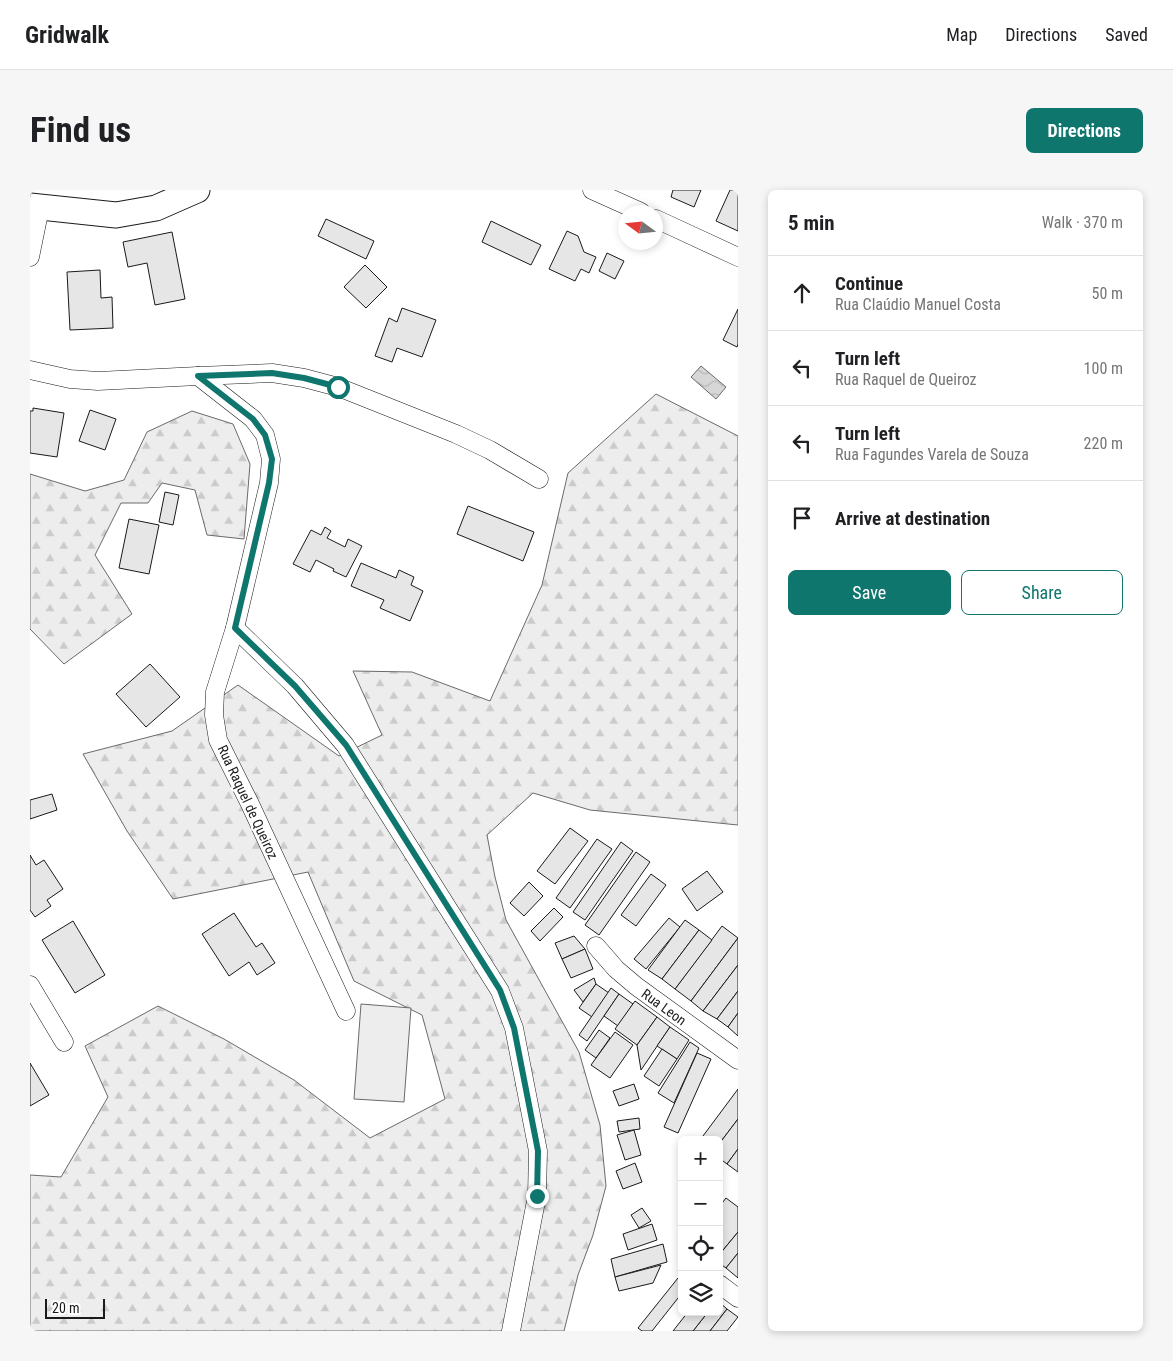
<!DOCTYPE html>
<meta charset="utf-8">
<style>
:root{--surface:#fff;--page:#f6f6f6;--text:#202124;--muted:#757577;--line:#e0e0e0;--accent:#0f766e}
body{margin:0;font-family:"Roboto Condensed",sans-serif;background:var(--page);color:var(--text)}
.controls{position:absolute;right:15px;bottom:15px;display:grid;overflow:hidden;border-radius:8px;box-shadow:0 2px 8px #0003}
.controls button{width:45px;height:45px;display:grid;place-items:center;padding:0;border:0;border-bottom:1px solid var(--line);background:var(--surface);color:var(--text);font:25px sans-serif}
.compass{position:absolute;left:588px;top:15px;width:45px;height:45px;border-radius:50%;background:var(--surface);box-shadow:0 2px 8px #0003;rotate:285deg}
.scale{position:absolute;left:15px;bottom:12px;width:60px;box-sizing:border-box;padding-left:5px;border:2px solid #1a1a1a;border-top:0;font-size:14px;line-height:18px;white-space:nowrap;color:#1a1a1a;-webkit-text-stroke:4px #fff;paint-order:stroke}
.stop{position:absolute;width:15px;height:15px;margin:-11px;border:4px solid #0f766e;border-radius:50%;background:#fff}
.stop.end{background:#0f766e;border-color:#fff;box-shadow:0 1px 5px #0008}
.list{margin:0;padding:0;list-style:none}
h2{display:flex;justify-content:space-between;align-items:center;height:65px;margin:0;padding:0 20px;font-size:21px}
h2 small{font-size:16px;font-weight:400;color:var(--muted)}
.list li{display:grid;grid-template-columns:32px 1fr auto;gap:15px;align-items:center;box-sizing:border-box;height:75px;padding:0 20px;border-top:1px solid var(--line)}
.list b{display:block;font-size:19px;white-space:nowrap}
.list p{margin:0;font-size:16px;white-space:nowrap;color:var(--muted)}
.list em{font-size:16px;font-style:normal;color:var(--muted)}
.actions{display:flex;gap:10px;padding:15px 20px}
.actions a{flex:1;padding:11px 0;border:1px solid var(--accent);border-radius:8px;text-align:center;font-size:18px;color:var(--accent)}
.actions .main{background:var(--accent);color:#fff}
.icon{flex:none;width:28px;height:28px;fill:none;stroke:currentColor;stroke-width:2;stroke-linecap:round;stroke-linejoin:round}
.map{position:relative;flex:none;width:708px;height:1141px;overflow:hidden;border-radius:8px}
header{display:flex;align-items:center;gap:30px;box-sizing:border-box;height:70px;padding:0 25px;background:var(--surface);border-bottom:1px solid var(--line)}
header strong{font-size:24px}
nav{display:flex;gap:28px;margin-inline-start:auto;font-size:18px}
.intro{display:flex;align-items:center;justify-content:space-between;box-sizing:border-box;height:120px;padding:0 30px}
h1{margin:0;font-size:35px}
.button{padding:12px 22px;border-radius:8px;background:var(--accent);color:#fff;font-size:18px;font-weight:700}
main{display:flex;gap:30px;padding:0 30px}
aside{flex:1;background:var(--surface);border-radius:8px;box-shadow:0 2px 8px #0003}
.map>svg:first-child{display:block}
.forest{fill:url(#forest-firs);stroke:#6a6a6a}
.built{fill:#ededed;stroke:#6a6a6a}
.water{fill:url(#water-waves);stroke:#6a6a6a}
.building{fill:#e6e6e6;stroke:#1a1a1a}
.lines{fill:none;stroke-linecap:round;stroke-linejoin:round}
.street-casing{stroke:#1a1a1a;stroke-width:19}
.secondary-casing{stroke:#1a1a1a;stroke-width:27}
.street{stroke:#fff;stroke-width:18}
.secondary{stroke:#fff;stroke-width:25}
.route{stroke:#0f766e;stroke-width:6}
.labels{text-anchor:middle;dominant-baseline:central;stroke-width:4;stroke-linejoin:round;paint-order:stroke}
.street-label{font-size:14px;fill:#1a1a1a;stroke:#fff}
</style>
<header>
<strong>Gridwalk</strong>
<nav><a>Map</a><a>Directions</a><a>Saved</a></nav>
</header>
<div class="intro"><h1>Find us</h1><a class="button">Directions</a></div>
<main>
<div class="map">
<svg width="708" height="1141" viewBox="0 0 708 1141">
<defs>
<pattern id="forest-firs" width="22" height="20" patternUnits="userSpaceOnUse" patternTransform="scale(1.25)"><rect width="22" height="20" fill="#ededed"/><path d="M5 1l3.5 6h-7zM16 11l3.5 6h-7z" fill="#cbcbcb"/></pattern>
<pattern id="water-waves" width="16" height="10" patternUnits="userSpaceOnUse" patternTransform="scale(1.25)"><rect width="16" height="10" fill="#d7d7d7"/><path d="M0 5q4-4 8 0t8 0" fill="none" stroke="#b8b8b8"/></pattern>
</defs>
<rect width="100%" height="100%" fill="#fff"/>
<g class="forest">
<path d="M626 204 708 246V635L560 620 503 603 457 645 465 687 476 730 549 862 570 935 576 996 563 1045 548 1085 534 1141H0V985L31 987 78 907 55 856 128 816 194 849 264 890 340 948 415 909 392 825 324 791 278 682 143 709 97 641 53 564 142 541 208 495 309 566 352 545 323 481 382 482 460 511 512 395 538 283Z"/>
<path d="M162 221 203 234 220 274 214 349 177 345 165 300 132 293 118 313H91L65 365 102 424 34 474 0 439V284L55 301 94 290 117 242Z"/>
</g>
<path class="built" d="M331 814 381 818 374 912 324 909Z"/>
<path class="water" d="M671 176 696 197 686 209 661 187Z"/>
<g class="building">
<path d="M643 0H671L664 17 641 7Z"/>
<path d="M700 0H708V41L686 31Z"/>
<path d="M296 29 344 51 336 69 288 46Z"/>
<path d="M461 31 511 55 501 75 452 52Z"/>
<path d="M537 41 548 46 554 62 566 67 559 83 551 79 545 91 519 79Z"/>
<path d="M142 42 155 109 125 115 117 73 98 77 93 52Z"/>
<path d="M577 63 594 71 585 89 569 81Z"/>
<path d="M335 75 357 97 336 118 314 97Z"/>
<path d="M70 80 71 108 82 107 83 138 40 140 37 82Z"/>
<path d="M372 118 406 130 392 167 367 158 362 172 345 166 359 128 367 132Z"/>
<path d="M708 119V154L707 157 693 150Z"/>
<path d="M3 218 34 223 27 267 0 263V221H3Z"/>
<path d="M60 220 86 229 75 260 49 251Z"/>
<path d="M135 302 149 305 143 335 129 332Z"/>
<path d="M438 316 504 342 493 371 427 344Z"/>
<path d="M99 329 129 335 119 384 89 378Z"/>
<path d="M295 337 301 341 297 348 315 357 318 349 332 356 316 387 303 381 304 379 286 370 280 382 263 374 281 340 291 345Z"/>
<path d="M331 373 366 388 369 380 384 387 381 395 393 401 380 431 350 418 354 410 321 396Z"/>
<path d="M120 474 150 507 116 537 86 504Z"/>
<path d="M22 604 27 620 0 629V610Z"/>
<path d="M540 638 558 651 525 694 507 681Z"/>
<path d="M567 649 582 659 540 718 526 708Z"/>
<path d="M591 652 603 661 555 730 543 722Z"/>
<path d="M606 662 620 672 569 745 555 735Z"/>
<path d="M0 665 6 675 14 670 33 699 17 710 21 716 5 727 0 720Z"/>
<path d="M677 681 693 702 667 721 652 699Z"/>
<path d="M621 684 636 695 606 736 591 725Z"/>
<path d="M499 692 513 706 494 726 480 713Z"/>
<path d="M524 718 533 727 510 751 501 741Z"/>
<path d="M204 723 226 757 232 753 245 773 227 785 219 772 199 786 172 744Z"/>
<path d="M639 728 650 737 616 779 604 769Z"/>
<path d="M655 730 669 740 632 789 618 780Z"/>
<path d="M43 731 75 785 45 803 12 750Z"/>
<path d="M692 736 708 748 661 811 645 799Z"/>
<path d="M669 740 682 750 645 799 632 789Z"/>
<path d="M544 746 555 759 532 769 525 753Z"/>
<path d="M708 748V775L673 821 661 811Z"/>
<path d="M555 759 563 779 541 788 532 769Z"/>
<path d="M708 775V801L687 829 673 821Z"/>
<path d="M564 788 566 794 553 812 544 800Z"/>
<path d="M566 794 579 803 562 827 549 818Z"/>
<path d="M581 798 589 804 557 851 549 845Z"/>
<path d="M708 801V823L698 837 687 829Z"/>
<path d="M589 804 603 814 588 836 574 826Z"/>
<path d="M605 811 627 827 607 855 585 839Z"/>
<path d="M708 823V846L698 837Z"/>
<path d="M627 827 640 837 611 880 607 855Z"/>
<path d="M640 837 659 850 647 869 627 856Z"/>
<path d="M569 840 580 848 566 868 555 860Z"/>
<path d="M585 842 603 855 580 888 561 875Z"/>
<path d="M660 852 669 858 644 913 628 903Z"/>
<path d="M632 859 647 869 629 896 614 886Z"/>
<path d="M667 863 681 869 648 943 634 937Z"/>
<path d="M0 873 19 905 0 916Z"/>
<path d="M604 894 609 909 589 916 583 901Z"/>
<path d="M708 899V929L689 954V950H670Z"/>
<path d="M609 928 610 939 589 942 587 931Z"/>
<path d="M708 929V959L697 974 689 968V954Z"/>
<path d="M604 940 611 965 595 970 587 945Z"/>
<path d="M708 959V982L697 974Z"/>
<path d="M605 973 612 992 593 999 586 981Z"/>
<path d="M696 1008 708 1017V1042L689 1065V1017Z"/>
<path d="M612 1018 621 1031 609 1038 601 1025Z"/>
<path d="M622 1034 627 1050 598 1060 593 1044Z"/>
<path d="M708 1042V1063L696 1078 689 1073V1065Z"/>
<path d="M633 1054 637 1072 585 1087 581 1069Z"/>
<path d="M708 1063V1088L696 1078Z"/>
<path d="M631 1075 623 1093 589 1101 585 1087Z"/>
<path d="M648 1088 652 1091V1103L622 1141H612L608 1138Z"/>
<path d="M689 1112 697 1119 680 1141H663L678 1122H689Z"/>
<path d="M697 1119 708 1127 697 1141H680Z"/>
<path d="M658 1122H678L663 1141H643Z"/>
</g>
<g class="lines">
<g class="street-casing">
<g id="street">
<path d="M562 0 611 22"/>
<path d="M626 29 708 67"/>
<path d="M0 67 10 18"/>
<path d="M0 180 40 189 68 191 168 186 242 183 274 188 308 197 426 244 460 260 509 289"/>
<path d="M168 186 223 229 235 245 241 269 239 293 205 438 185 502 184 525 188 550 220 614 316 821"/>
<path d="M205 438 265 496 315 555 470 801 484 838 508 961 507 1006 481 1141"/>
<path d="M566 756 586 779 606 796 708 870"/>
<path d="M0 795 34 852"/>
<path d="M689 1094 708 1108"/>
</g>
</g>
<g class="secondary-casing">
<path id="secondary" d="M0 16 86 25 126 18 167 0"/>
</g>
<use href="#street" class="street"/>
<use href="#secondary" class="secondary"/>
</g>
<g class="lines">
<path class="route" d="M308 197 274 188 242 183 168 186 223 229 235 245 242 269 239 293 205 438 265 496 316 555 470 800 484 838 508 961 507 1006"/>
</g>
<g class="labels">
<g class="street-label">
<text transform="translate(218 612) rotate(65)">Rua Raquel de Queiroz</text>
<text transform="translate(634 817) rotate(36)">Rua Leon</text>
</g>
</g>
</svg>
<div class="controls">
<button>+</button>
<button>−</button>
<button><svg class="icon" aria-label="locate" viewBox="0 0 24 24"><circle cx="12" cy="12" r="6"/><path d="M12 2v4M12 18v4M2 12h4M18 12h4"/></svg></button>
<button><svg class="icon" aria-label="layers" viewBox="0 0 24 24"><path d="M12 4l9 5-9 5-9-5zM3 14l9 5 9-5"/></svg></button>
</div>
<svg class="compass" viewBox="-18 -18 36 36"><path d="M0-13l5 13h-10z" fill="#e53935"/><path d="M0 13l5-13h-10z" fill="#757577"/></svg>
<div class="scale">20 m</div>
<div class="stop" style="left:308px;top:197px"></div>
<div class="stop end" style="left:507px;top:1006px"></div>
</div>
<aside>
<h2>5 min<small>Walk · 370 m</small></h2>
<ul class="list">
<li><svg class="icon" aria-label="ahead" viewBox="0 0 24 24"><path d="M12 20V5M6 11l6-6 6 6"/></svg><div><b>Continue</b><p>Rua Claúdio Manuel Costa</p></div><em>50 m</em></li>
<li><svg class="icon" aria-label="left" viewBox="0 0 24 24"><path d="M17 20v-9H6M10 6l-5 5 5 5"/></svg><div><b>Turn left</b><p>Rua Raquel de Queiroz</p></div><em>100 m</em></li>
<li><svg class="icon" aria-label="left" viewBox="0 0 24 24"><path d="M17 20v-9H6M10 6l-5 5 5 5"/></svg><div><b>Turn left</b><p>Rua Fagundes Varela de Souza</p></div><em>220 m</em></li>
<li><svg class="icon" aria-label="arrive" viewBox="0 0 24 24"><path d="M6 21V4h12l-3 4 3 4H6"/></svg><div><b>Arrive at destination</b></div></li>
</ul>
<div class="actions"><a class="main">Save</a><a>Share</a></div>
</aside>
</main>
